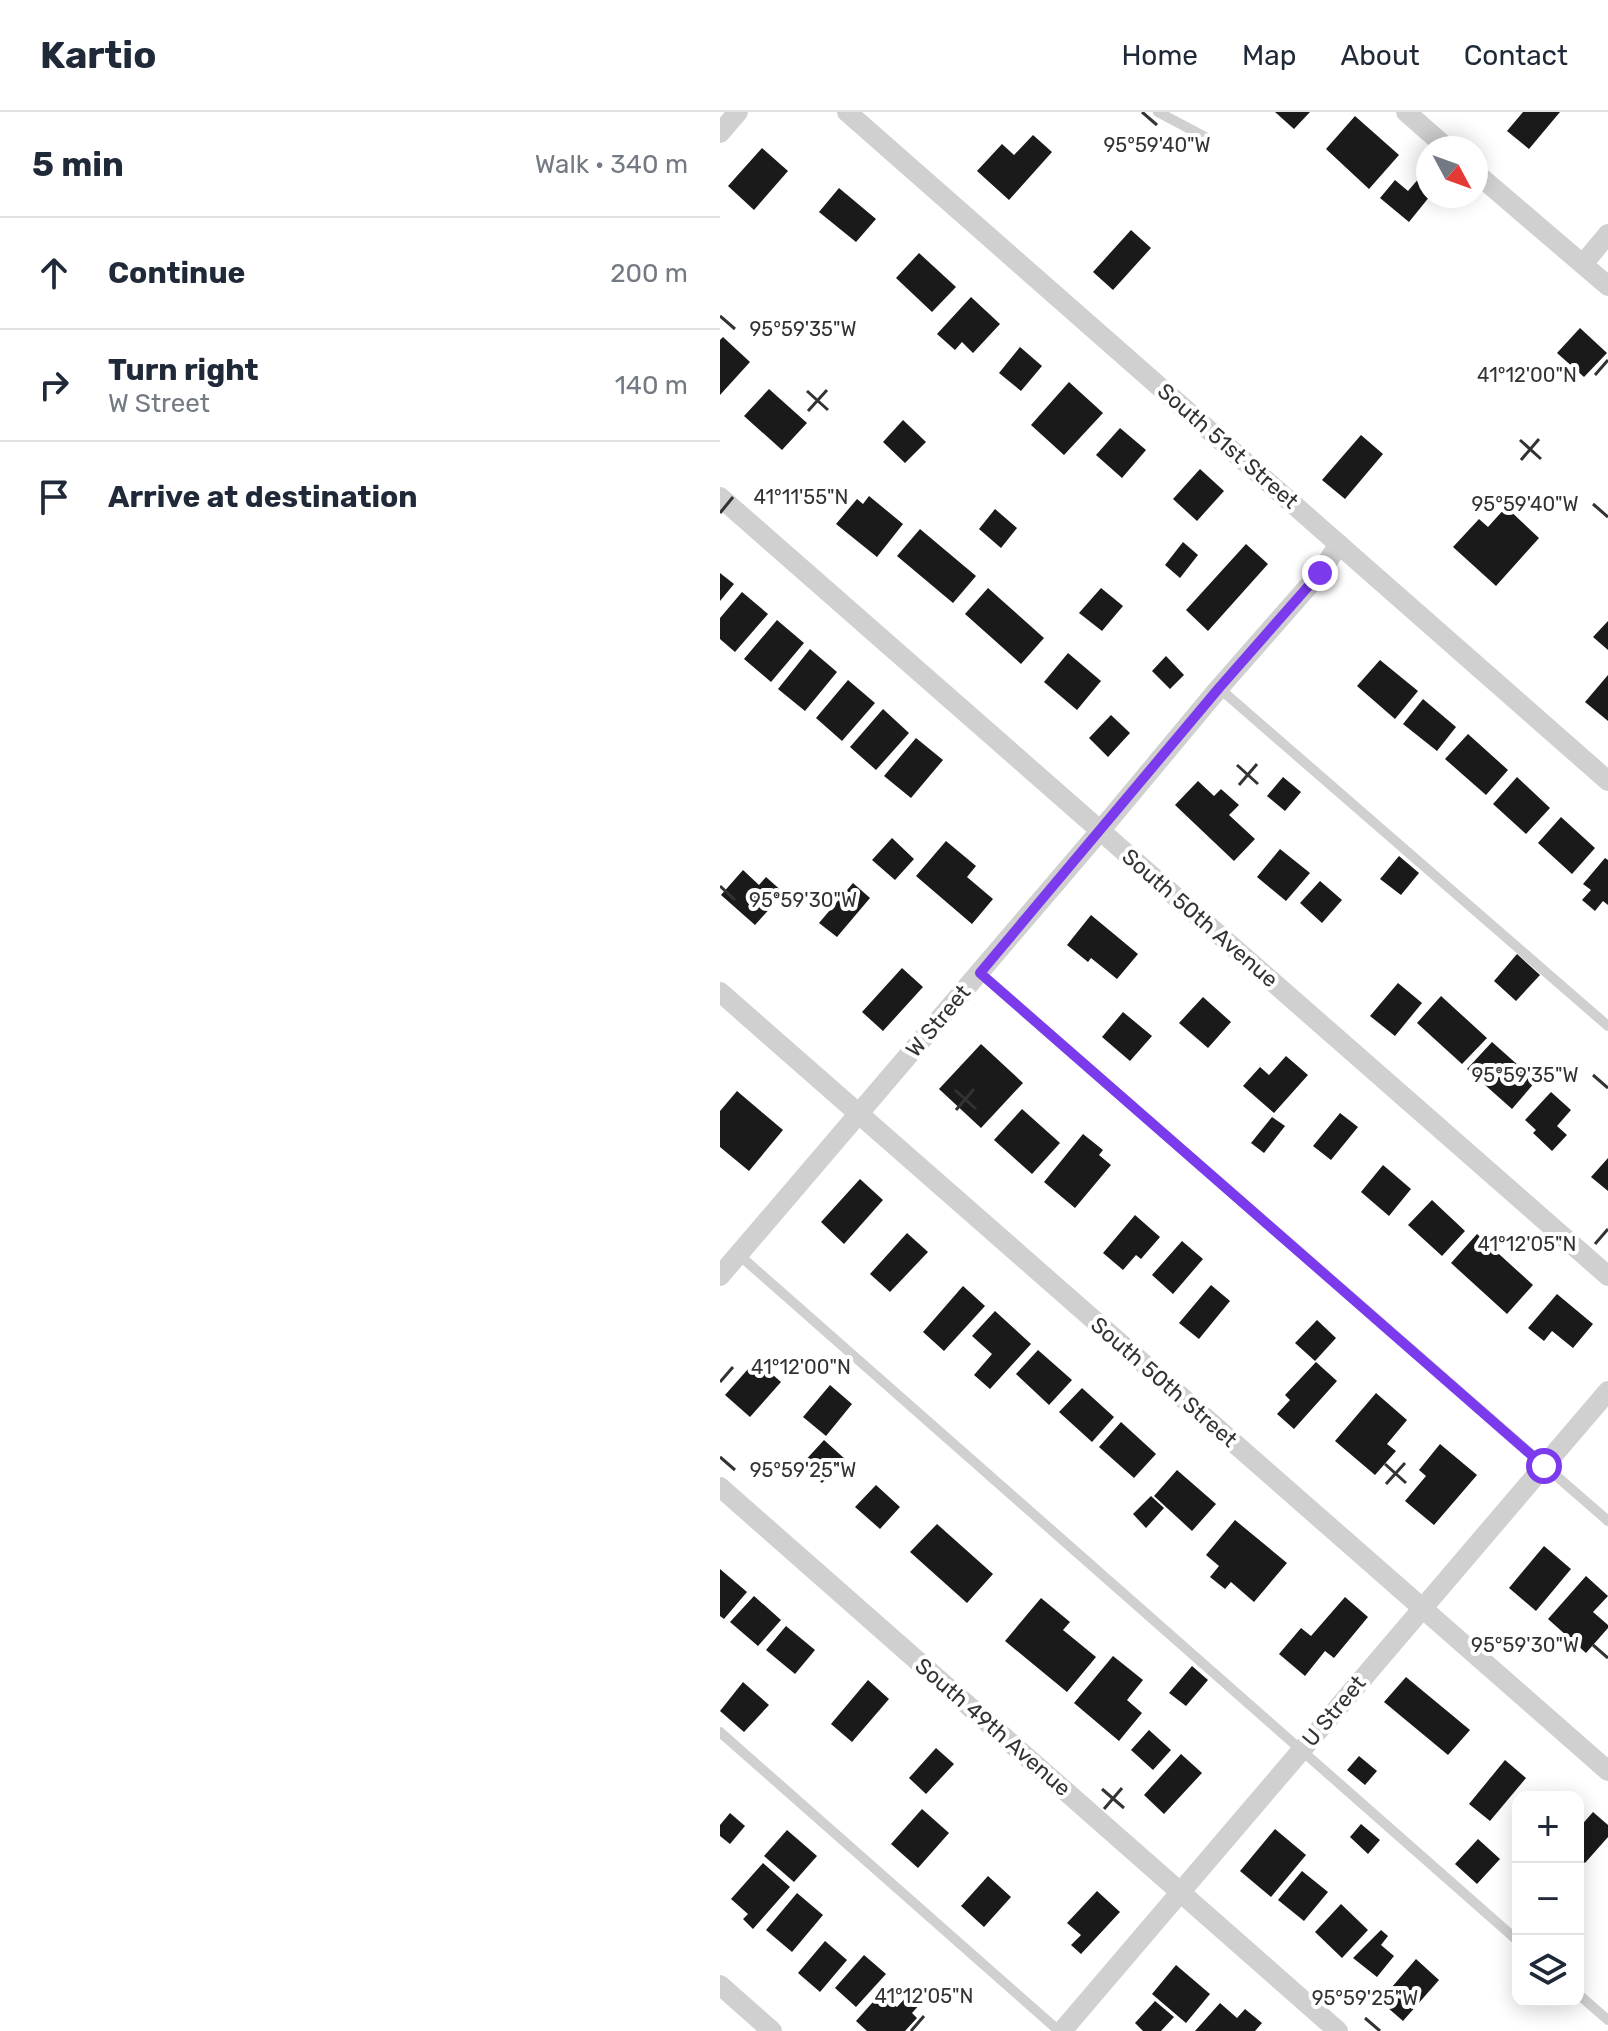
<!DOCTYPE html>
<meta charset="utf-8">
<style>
:root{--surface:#fff;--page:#f6f6f7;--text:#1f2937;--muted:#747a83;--line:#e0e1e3}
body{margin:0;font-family:Rubik,sans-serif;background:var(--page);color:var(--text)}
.controls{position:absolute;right:24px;bottom:24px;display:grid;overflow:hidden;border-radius:16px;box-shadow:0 4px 20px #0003}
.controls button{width:72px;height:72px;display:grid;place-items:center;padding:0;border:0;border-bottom:2px solid var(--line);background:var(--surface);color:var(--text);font:40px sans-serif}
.compass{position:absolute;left:696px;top:24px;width:72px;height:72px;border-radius:50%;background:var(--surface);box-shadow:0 4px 20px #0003;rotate:131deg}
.stop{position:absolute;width:24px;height:24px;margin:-18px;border:6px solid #7c3aed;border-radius:50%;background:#fff}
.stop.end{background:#7c3aed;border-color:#fff;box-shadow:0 2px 8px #0008}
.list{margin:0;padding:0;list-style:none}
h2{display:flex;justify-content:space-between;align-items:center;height:104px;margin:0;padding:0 32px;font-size:34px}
h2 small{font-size:26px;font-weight:400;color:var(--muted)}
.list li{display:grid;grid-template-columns:52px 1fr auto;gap:24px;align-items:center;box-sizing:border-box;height:112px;padding:0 32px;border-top:2px solid var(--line)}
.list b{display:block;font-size:30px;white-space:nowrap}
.list p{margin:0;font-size:26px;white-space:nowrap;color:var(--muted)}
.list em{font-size:26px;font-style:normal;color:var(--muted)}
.icon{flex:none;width:44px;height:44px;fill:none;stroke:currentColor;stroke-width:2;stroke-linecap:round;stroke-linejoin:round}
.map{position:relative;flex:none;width:888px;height:1919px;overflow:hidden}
header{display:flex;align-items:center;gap:48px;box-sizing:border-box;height:112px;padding:0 40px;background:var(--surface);border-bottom:2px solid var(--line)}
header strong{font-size:38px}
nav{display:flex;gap:44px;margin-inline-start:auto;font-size:28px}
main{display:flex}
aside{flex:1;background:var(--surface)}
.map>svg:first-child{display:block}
.building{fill:#1a1a1a}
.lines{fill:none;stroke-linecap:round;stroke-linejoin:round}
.lane{stroke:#d0d0d0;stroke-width:10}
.street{stroke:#d0d0d0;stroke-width:20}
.route{stroke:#7c3aed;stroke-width:10}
.ticks{fill:none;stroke:#333;stroke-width:3}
.labels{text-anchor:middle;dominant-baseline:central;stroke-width:8;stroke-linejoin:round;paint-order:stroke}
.street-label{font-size:22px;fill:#333;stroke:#fff}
.ticks-label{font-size:20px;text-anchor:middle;fill:#333;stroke:#fff;stroke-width:8;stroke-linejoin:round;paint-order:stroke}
</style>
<header>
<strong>Kartio</strong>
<nav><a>Home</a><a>Map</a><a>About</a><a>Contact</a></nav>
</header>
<main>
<aside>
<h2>5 min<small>Walk · 340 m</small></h2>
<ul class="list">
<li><svg class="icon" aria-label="ahead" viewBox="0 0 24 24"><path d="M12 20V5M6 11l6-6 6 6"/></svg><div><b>Continue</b></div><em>200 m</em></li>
<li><svg class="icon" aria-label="right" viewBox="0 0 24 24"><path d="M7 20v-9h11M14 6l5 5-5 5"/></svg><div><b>Turn right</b><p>W Street</p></div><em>140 m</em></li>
<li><svg class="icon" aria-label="arrive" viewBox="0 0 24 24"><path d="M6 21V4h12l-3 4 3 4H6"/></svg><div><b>Arrive at destination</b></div></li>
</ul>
</aside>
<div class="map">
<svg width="888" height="1919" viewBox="0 0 888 1919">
<rect width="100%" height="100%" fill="#fff"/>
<g class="building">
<path d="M555 0H590L574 17Z"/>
<path d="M803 0H840L809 37 787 19Z"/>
<path d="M635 4 679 43 649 77 606 37Z"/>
<path d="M313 23 332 40 289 88 257 59 282 32 294 43Z"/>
<path d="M42 36 68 59 34 98 8 74Z"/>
<path d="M700 65 708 72 710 84 689 110 660 86 675 68 688 79Z"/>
<path d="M119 76 156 107 136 130 99 100Z"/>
<path d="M411 118 431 136 393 178 373 160Z"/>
<path d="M199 141 236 175 212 200 176 166Z"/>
<path d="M251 185 280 212 253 241 242 230 235 238 217 222Z"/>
<path d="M860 216 887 241 864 265 837 241Z"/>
<path d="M3 225 30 250 0 283V228Z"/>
<path d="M300 235 322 254 301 279 279 261Z"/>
<path d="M349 270 383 301 344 343 311 313Z"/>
<path d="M49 277 87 311 62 338 24 304Z"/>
<path d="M183 308 206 330 185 351 163 330Z"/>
<path d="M400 316 426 338 402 366 376 343Z"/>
<path d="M641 323 663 342 625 387 602 368Z"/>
<path d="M480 357 504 379 477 409 453 387Z"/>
<path d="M149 384 183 412 157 445 116 412 137 387 143 392Z"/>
<path d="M786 395 819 426 776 474 733 435 759 407 768 415Z"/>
<path d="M275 397 297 416 281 436 259 417Z"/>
<path d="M200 417 256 464 233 491 177 444Z"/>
<path d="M463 430 478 443 460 466 445 453Z"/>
<path d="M526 432 548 452 488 519 466 498Z"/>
<path d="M0 461 14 472 0 489Z"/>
<path d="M268 476 324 526 301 552 245 502Z"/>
<path d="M381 476 403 494 382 519 359 501Z"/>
<path d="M22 480 48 502 15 540 0 527V506Z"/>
<path d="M57 508 84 531 51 570 24 547Z"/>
<path d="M888 509V538L873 525Z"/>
<path d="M90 537 117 560 85 599 58 577Z"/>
<path d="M348 541 381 569 357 598 324 570Z"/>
<path d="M446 544 464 563 450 577 432 559Z"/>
<path d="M660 548 698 579 675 607 637 574Z"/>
<path d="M888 563V609L865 590Z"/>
<path d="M128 568 155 591 122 629 96 606Z"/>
<path d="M703 587 736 615 717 639 683 612Z"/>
<path d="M163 597 189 621 156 658 130 635Z"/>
<path d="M391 603 410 621 388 645 369 626Z"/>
<path d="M748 622 788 658 766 683 725 647Z"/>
<path d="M196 626 223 648 191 686 164 664Z"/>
<path d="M563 665 581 680 565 699 547 684Z"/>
<path d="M797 665 830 696 806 722 773 692Z"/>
<path d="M478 669 494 684 501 677 519 693 509 703 535 727 514 749 455 693Z"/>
<path d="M841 705 875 736 852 762 818 731Z"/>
<path d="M172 726 194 747 175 768 152 748Z"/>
<path d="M226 729 256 754 247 765 273 787 252 812 196 764Z"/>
<path d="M560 737 590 761 566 789 537 765Z"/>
<path d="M679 744 699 761 681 783 660 767Z"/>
<path d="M885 746 888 748V793L883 789 875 799 862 788 871 778 863 772Z"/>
<path d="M23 758 39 773 46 765 64 781 35 813 1 783Z"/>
<path d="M600 769 622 788 602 811 580 791Z"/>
<path d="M133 771 150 786 117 825 99 811Z"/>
<path d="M371 803 418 842 397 867 371 846 368 850 347 833Z"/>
<path d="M797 842 820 863 796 889 774 869Z"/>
<path d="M182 856 203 875 163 919 142 900Z"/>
<path d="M678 871 702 891 675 924 650 904Z"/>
<path d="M721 884 767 926 742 952 697 911Z"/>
<path d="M483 885 511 910 488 936 459 911Z"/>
<path d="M403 900 432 924 410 949 382 925Z"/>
<path d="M772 930 816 969 792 997 747 957Z"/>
<path d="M261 932 303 971 261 1016 219 977Z"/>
<path d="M566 944 588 963 554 1001 523 974 540 955 549 963Z"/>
<path d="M17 979 63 1018 29 1059 0 1035V999Z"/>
<path d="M831 980 851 998 837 1014 847 1023 832 1039 813 1021 816 1018 805 1008Z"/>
<path d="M302 997 340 1031 312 1062 274 1028Z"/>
<path d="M620 1001 638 1015 611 1048 593 1034Z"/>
<path d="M552 1005 565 1014 544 1041 531 1031Z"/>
<path d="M363 1022 383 1038 379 1043 391 1053 355 1096 324 1070Z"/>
<path d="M888 1046V1079L871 1065Z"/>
<path d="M663 1053 691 1077 669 1104 641 1080Z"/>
<path d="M140 1067 163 1088 124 1132 101 1110Z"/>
<path d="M712 1088 745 1119 722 1144 688 1113Z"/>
<path d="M415 1103 440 1125 421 1147 416 1143 403 1158 383 1141Z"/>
<path d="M187 1121 208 1140 170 1180 150 1162Z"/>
<path d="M757 1122 813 1173 787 1202 731 1151Z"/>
<path d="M462 1129 483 1147 453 1182 432 1163Z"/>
<path d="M491 1173 510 1189 479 1227 459 1211Z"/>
<path d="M243 1174 265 1194 224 1239 203 1220Z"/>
<path d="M837 1182 873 1212 853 1236 832 1219 824 1229 808 1216Z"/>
<path d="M275 1199 311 1232 270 1277 254 1263 272 1242 252 1224Z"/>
<path d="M597 1208 616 1226 595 1249 575 1231Z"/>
<path d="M318 1238 352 1268 329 1293 296 1262Z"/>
<path d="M36 1248 61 1270 30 1305 5 1283Z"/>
<path d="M596 1250 617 1269 574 1317 557 1302 570 1288 565 1283Z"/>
<path d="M110 1273 132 1292 106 1324 83 1305Z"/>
<path d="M362 1276 394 1305 372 1330 339 1300Z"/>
<path d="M656 1281 687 1308 667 1332 676 1339 655 1363 615 1329Z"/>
<path d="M401 1310 436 1342 414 1366 379 1335Z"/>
<path d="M104 1328 125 1347 102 1371 82 1352Z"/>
<path d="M720 1332 757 1363 714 1413 685 1389 706 1364 699 1358Z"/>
<path d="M457 1358 496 1392 472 1419 434 1384Z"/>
<path d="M156 1373 180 1395 160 1417 135 1395Z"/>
<path d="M431 1384 444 1396 426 1416 413 1402Z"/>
<path d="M515 1408 567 1451 534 1490 511 1470 505 1477 490 1465 499 1454 486 1443Z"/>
<path d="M217 1412 273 1462 247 1491 190 1440Z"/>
<path d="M824 1434 851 1457 816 1499 789 1476Z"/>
<path d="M0 1457 27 1480 4 1507 0 1504Z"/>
<path d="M866 1464 888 1484 873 1500 888 1513V1516L866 1541 828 1507Z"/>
<path d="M34 1484 61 1508 38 1534 10 1510Z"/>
<path d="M625 1485 648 1505 614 1546 605 1539 585 1564 559 1542 581 1516 591 1524Z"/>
<path d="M321 1486 350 1510 343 1518 376 1545 347 1580 285 1529Z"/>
<path d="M66 1514 95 1538 75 1562 46 1538Z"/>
<path d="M393 1544 423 1568 407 1588 422 1601 399 1629 354 1591Z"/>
<path d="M472 1554 488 1568 466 1594 449 1581Z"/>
<path d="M686 1565 750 1618 728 1643 664 1590Z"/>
<path d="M148 1568 169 1587 132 1630 111 1612Z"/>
<path d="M23 1570 49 1593 24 1620 0 1599Z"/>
<path d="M429 1618 451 1638 433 1658 411 1638Z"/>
<path d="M216 1636 234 1652 206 1682 189 1666Z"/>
<path d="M461 1642 482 1661 444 1702 424 1683Z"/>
<path d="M639 1644 657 1659 645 1673 627 1658Z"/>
<path d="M785 1648 806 1666 770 1709 749 1692Z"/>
<path d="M202 1697 229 1721 198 1756 171 1732Z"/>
<path d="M873 1700 888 1713V1725L865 1751 858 1745V1717Z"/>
<path d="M10 1701 25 1714 10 1732 0 1724V1713Z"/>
<path d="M641 1712 660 1728 648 1742 630 1725Z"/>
<path d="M555 1717 586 1743 551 1785 520 1759Z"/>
<path d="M67 1718 97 1744 74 1770 44 1744Z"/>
<path d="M758 1727 780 1747 757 1772 735 1752Z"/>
<path d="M43 1751 70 1775 33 1817 23 1807 28 1802 11 1787Z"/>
<path d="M582 1759 608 1780 584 1809 558 1788Z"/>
<path d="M268 1764 291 1785 264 1815 241 1794Z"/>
<path d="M377 1779 400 1800 361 1842 351 1833 361 1823 347 1811Z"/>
<path d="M77 1781 103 1803 72 1840 46 1818Z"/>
<path d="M621 1792 648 1818 622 1846 595 1820Z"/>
<path d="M661 1818 668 1824 661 1833 674 1844 657 1865 633 1846Z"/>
<path d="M105 1829 127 1848 100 1880 78 1861Z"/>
<path d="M144 1843 166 1862 136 1895 115 1876Z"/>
<path d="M696 1847 719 1868 683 1909 660 1889Z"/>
<path d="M456 1853 490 1882 466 1911 432 1882Z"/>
<path d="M190 1881 201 1891 192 1901 197 1906 185 1919H147L136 1909 160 1882 177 1895Z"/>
<path d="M435 1889 454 1905 441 1919H423L415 1911Z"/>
<path d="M500 1891 517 1906 525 1897 542 1911 535 1919H475Z"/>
</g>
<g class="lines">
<g class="lane">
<path d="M438 0 487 26"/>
<path d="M499 576 888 914"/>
<path d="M260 861 888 1409"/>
<path d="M18 1142 798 1829"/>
<path d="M0 1620 339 1919"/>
<path d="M858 1882 888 1908"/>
</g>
<g class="street">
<path d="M127 0 888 669"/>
<path d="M686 0 727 36"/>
<path d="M0 21 18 0"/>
<path d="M756 61 888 174"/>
<path d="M863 152 888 122"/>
<path d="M0 385 888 1164"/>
<path d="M0 880 888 1659"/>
<path d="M0 1164 380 719 499 576 600 461 619 432"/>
<path d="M0 1375 618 1919"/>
<path d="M0 1873 52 1919"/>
<path d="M342 1919 888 1279"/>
</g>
</g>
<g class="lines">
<path class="route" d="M600 461 499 576 260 861 824 1354"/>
</g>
<path class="ticks" d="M422 0 437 13M0 204 15 217M875 263 888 248M87 279 108 298M88 299 107 278M800 328 821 347M801 348 819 327M873 392 888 405M0 401 13 385M517 653 538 672M519 673 537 652M0 774 15 788M873 963 888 976M235 978 256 997M236 998 254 977M875 1132 888 1117M0 1270 13 1255M0 1345 15 1358M665 1352 686 1371M666 1372 685 1351M873 1533 888 1546M382 1677 404 1696M384 1697 402 1676M645 1906 660 1919M191 1919 204 1904"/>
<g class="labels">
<g class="street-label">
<text transform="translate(508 334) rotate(41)">South 51st Street</text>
<text transform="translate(480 806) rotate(41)">South 50th Avenue</text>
<text transform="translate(218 909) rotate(-50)">W Street</text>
<text transform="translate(444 1270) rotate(41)">South 50th Street</text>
<text transform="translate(614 1599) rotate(-50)">U Street</text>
<text transform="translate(273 1615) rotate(41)">South 49th Avenue</text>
</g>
</g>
<g class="ticks-label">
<text x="437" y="40">95°59'40"W</text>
<text x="83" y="224">95°59'35"W</text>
<text x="807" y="270">41°12'00"N</text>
<text x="81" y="392">41°11'55"N</text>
<text x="805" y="399">95°59'40"W</text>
<text x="83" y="795">95°59'30"W</text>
<text x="805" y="970">95°59'35"W</text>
<text x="807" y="1139">41°12'05"N</text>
<text x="81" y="1262">41°12'00"N</text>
<text x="83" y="1365">95°59'25"W</text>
<text x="805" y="1540">95°59'30"W</text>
<text x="204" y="1891">41°12'05"N</text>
<text x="645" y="1893">95°59'25"W</text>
</g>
</svg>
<div class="controls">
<button>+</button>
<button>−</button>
<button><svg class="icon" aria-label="layers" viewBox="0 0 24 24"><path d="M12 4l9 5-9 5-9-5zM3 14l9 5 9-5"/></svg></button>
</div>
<svg class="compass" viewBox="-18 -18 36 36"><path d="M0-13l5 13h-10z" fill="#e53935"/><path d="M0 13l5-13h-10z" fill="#747a83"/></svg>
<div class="stop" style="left:824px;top:1354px"></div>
<div class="stop end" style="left:600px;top:461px"></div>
</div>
</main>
